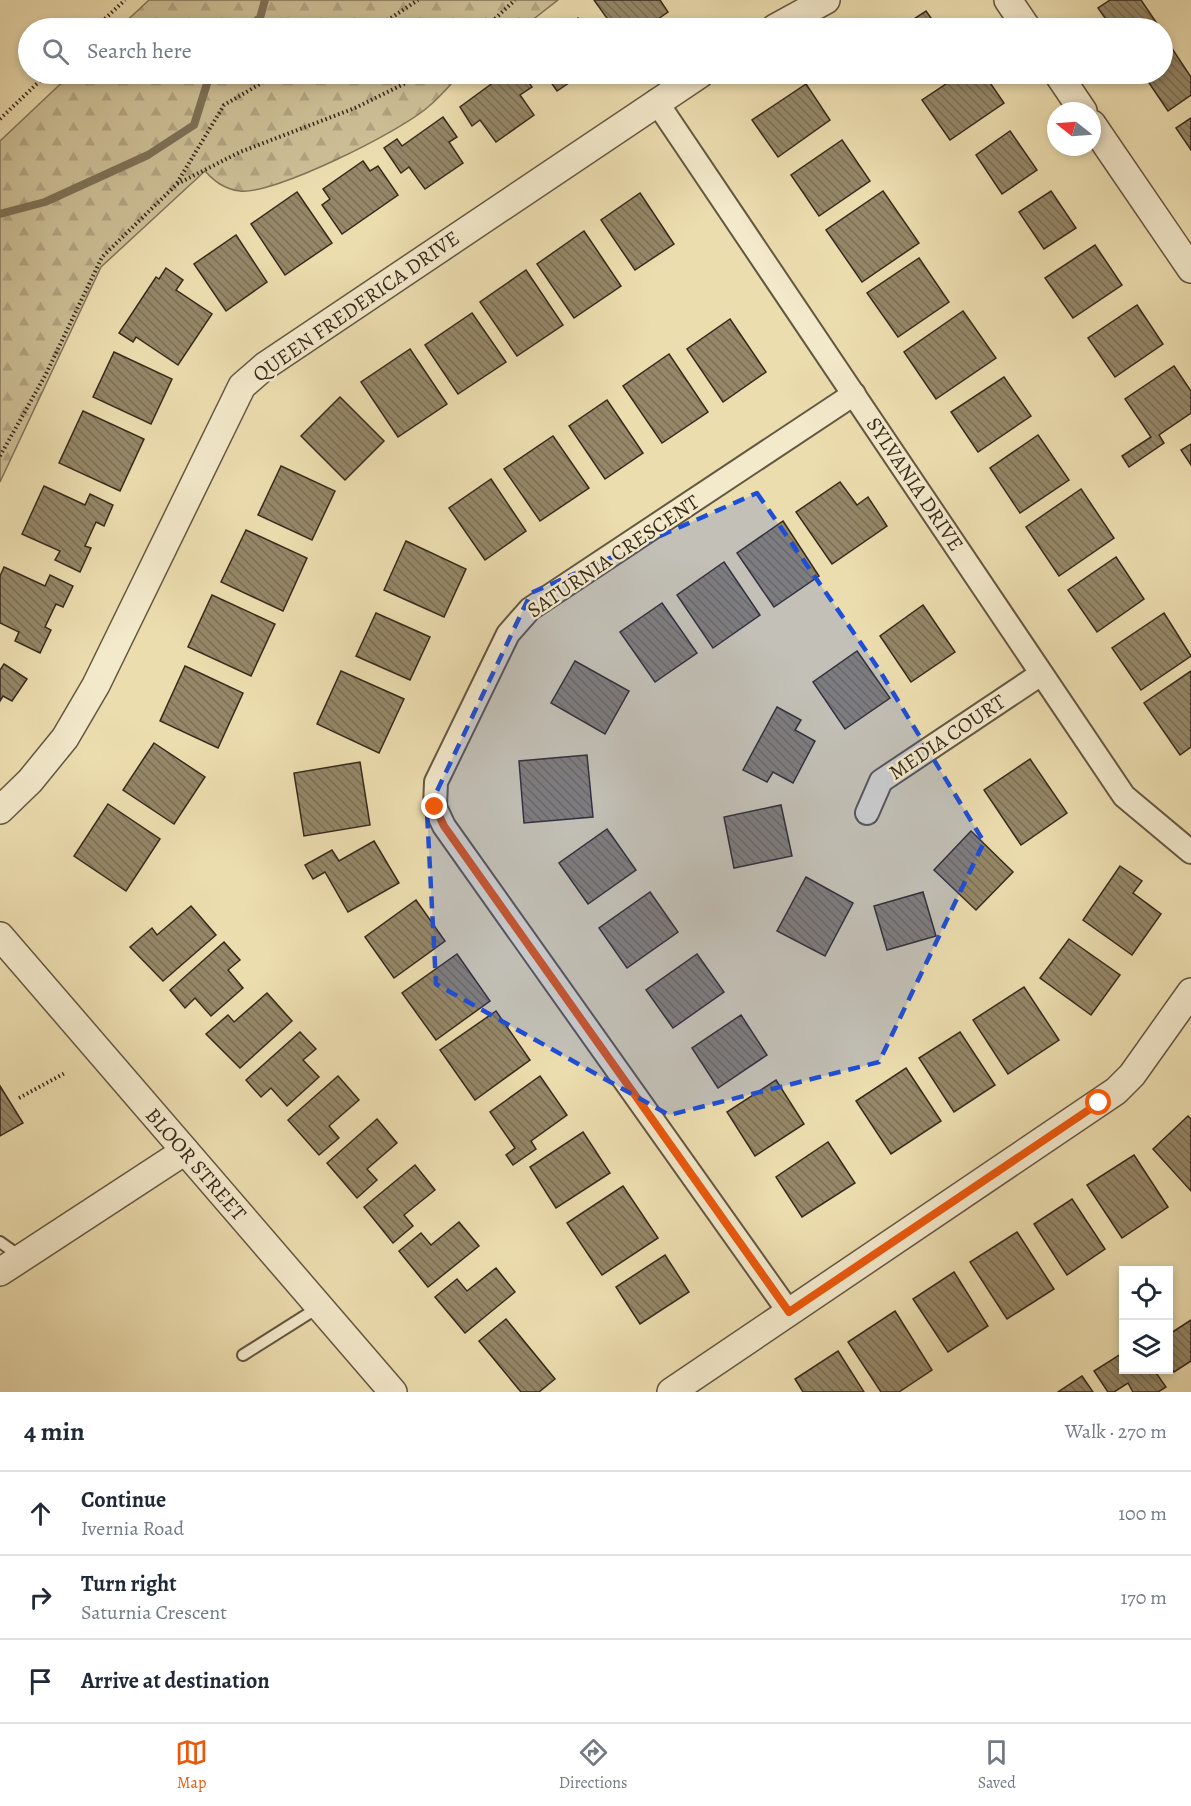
<!DOCTYPE html>
<meta charset="utf-8">
<style>
:root{--surface:#fff;--page:#f6f6f7;--text:#1f2937;--muted:#747a83;--line:#e0e1e3;--accent:#ea580c}
body{margin:0;font-family:Alegreya,serif;background:var(--page);color:var(--text)}
.controls{position:absolute;right:18px;bottom:18px;display:grid;overflow:hidden;border-radius:0px;box-shadow:0 3px 9px #0003}
.controls button{width:54px;height:54px;display:grid;place-items:center;padding:0;border:0;border-bottom:2px solid var(--line);background:var(--surface);color:var(--text);font:30px sans-serif}
.compass{position:absolute;left:1047px;top:102px;width:54px;height:54px;border-radius:50%;background:var(--surface);box-shadow:0 3px 9px #0003;rotate:287deg}
.stop{position:absolute;width:18px;height:18px;margin:-14px;border:4px solid #ea580c;border-radius:50%;background:#fff}
.stop.end{background:#ea580c;border-color:#fff;box-shadow:0 2px 6px #0008}
.list{margin:0;padding:0;list-style:none}
h2{display:flex;justify-content:space-between;align-items:center;height:78px;margin:0;padding:0 24px;font-size:26px}
h2 small{font-size:20px;font-weight:400;color:var(--muted)}
.list li{display:grid;grid-template-columns:39px 1fr auto;gap:18px;align-items:center;box-sizing:border-box;height:84px;padding:0 24px;border-top:2px solid var(--line)}
.list b{display:block;font-size:22px;white-space:nowrap}
.list p{margin:0;font-size:20px;white-space:nowrap;color:var(--muted)}
.list em{font-size:20px;font-style:normal;color:var(--muted)}
.icon{flex:none;width:33px;height:33px;fill:none;stroke:currentColor;stroke-width:2;stroke-linecap:round;stroke-linejoin:round}
.map{position:relative;flex:none;width:1191px;height:1392px;overflow:hidden}
.search{position:absolute;background:var(--surface);box-shadow:0 3px 9px #0003;left:18px;right:18px;top:18px;height:66px;display:flex;align-items:center;gap:15px;box-sizing:border-box;padding:0 21px;border-radius:33px;color:var(--muted);font-size:22px}
.sheet{height:330px;background:var(--surface)}
nav{display:flex;justify-content:space-around;align-items:center;box-sizing:border-box;height:84px;border-top:2px solid var(--line);background:var(--surface);font-size:16px;color:var(--muted)}
nav a{display:grid;justify-items:center;gap:3px}
nav .on{color:var(--accent)}
.map>svg:first-child{display:block}
.forest{fill:url(#forest-firs);stroke:#827459;stroke-width:1.5}
.lines{fill:none;stroke-linecap:round;stroke-linejoin:round}
.stream{stroke:#7e7156;stroke-width:8}
.building{fill:url(#building-back-hatch);stroke:#372a1c;stroke-width:1.5}
.service-casing{stroke:#645741;stroke-width:14}
.minor-casing{stroke:#645741;stroke-width:26}
.tertiary-casing{stroke:#645741;stroke-width:30}
.path{stroke:#372a1c;stroke-width:4;stroke-dasharray:1.5 3;stroke-linecap:butt}
.service{stroke:#f3e9cb;stroke-width:10}
.minor{stroke:#f3e9cb;stroke-width:22}
.tertiary{stroke:#f3e9cb;stroke-width:27}
.route{stroke:#ea580c;stroke-width:8}
.marked{fill:#1d4ed8;fill-opacity:0.2;stroke:#1d4ed8;stroke-width:4.5;stroke-dasharray:12 8;stroke-linejoin:round}
.labels{text-anchor:middle;dominant-baseline:central;stroke-width:5;stroke-linejoin:round;paint-order:stroke}
.street-label{font-size:21px;fill:#372a1c;stroke:#f3e9cb}
</style>
<div class="map">
<svg width="1191" height="1392" viewBox="0 0 1191 1392">
<defs>
<pattern id="forest-firs" width="22" height="20" patternUnits="userSpaceOnUse" patternTransform="scale(1.5)"><rect width="22" height="20" fill="#cdbf96"/><path d="M5 1l3.5 6h-7zM16 11l3.5 6h-7z" fill="#b1a481"/></pattern>
<pattern id="building-back-hatch" width="6" height="6" patternUnits="userSpaceOnUse" patternTransform="scale(1.5)"><rect width="6" height="6" fill="#958768"/><path d="M-1 5l2 2M0 0l6 6M5-1l2 2" fill="none" stroke="#7a6f55"/></pattern>
</defs>
<rect width="100%" height="100%" fill="#ecddaf"/>
<filter id="stains"><feTurbulence type="fractalNoise" baseFrequency=".00333" numOctaves="4"/><feColorMatrix values="0 0 0 0 .2 0 0 0 0 .09 0 0 0 0 .02 0 0 0 .5 -.17"/></filter>
<radialGradient id="worn" r=".72"><stop offset=".6" stop-color="#630" stop-opacity="0"/><stop offset="1" stop-color="#630" stop-opacity=".3"/></radialGradient>
<g class="forest">
<path d="M149 0H558L522 28H119Z"/>
<path d="M71 74H460C450 85 440 97 428 107 401 131 274 195 240 191 224 189 214 181 205 171L101 267 0 482V141Z"/>
</g>
<g class="lines">
<g class="stream">
<path d="M246 28 260 18 265 0"/>
<path d="M0 214 45 202 148 155 194 125 210 74"/>
</g>
</g>
<g class="building">
<path d="M594 0H660L668 12 645 28H614Z"/>
<path d="M1110 0H1141L1160 28H1112L1098 8Z"/>
<path d="M926 11 938 28H900Z"/>
<path d="M578 18 585 28 593 23 597 28H563Z"/>
<path d="M1171 47 1191 77V95L1168 111 1143 74H1162V53Z"/>
<path d="M505 74H523L532 87 520 95 534 115 496 142 480 120 472 126 460 107Z"/>
<path d="M545 74H582L557 91Z"/>
<path d="M906 74H925L912 82Z"/>
<path d="M961 74H984L1004 103 950 140 922 100Z"/>
<path d="M806 84 830 120 778 157 752 120Z"/>
<path d="M443 117 457 137 449 142 463 163 425 189 409 167 401 173 384 148 397 139 402 146Z"/>
<path d="M1191 118V150L1176 128Z"/>
<path d="M1010 131 1037 170 1002 194 976 155Z"/>
<path d="M842 140 870 181 819 216 791 175Z"/>
<path d="M363 161 370 171 378 166 398 195 342 234 322 205 330 199 323 189Z"/>
<path d="M883 191 919 243 862 282 826 230Z"/>
<path d="M1051 191 1076 228 1044 249 1019 212Z"/>
<path d="M297 192 332 243 285 275 251 224Z"/>
<path d="M640 193 674 244 635 270 601 220Z"/>
<path d="M584 231 621 286 574 318 537 264Z"/>
<path d="M236 235 267 282 226 311 194 264Z"/>
<path d="M1095 245 1122 285 1073 318 1045 278Z"/>
<path d="M919 258 949 302 898 337 867 293Z"/>
<path d="M166 268 183 280 176 290 212 314 178 365 136 337 133 342 119 333 156 277 159 279Z"/>
<path d="M526 270 563 325 517 356 480 302Z"/>
<path d="M1137 305 1163 344 1115 377 1088 338Z"/>
<path d="M963 311 996 358 936 399 904 352Z"/>
<path d="M472 313 506 362 458 394 425 345Z"/>
<path d="M730 319 766 372 723 402 687 349Z"/>
<path d="M410 349 447 404 398 437 361 382Z"/>
<path d="M114 352 172 379 151 424 93 397Z"/>
<path d="M669 354 708 412 662 443 623 386Z"/>
<path d="M1174 366 1191 391V413L1159 435 1164 443 1129 467 1122 456 1151 437 1125 399Z"/>
<path d="M1004 377 1031 416 978 452 951 412Z"/>
<path d="M340 397 384 441 345 480 301 436Z"/>
<path d="M607 400 643 453 605 479 569 426Z"/>
<path d="M83 411 144 439 120 491 59 463Z"/>
<path d="M1038 435 1069 480 1020 513 990 468Z"/>
<path d="M553 436 589 488 540 521 504 469Z"/>
<path d="M1191 444V465L1181 450Z"/>
<path d="M281 466 335 491 312 540 258 515Z"/>
<path d="M491 479 526 531 485 560 449 508Z"/>
<path d="M840 482 857 505 868 497 887 526 832 564 796 512Z"/>
<path d="M44 486 85 505 90 494 113 505 104 526 96 522 85 546 91 548 80 572 55 560 60 551 22 534Z"/>
<path d="M1081 489 1114 538 1059 576 1026 527Z"/>
<path d="M783 521 819 576 774 607 737 553Z"/>
<path d="M246 530 307 558 283 611 221 582Z"/>
<path d="M406 541 466 569 444 617 384 590Z"/>
<path d="M1116 557 1144 599 1097 632 1068 590Z"/>
<path d="M724 562 760 615 713 648 677 595Z"/>
<path d="M4 567 45 586 50 575 73 586 63 607 56 604 45 627 51 630 40 653 15 641 19 632 0 623V576Z"/>
<path d="M212 595 275 624 251 676 188 647Z"/>
<path d="M662 603 697 653 655 682 620 632Z"/>
<path d="M923 605 955 652 911 682 880 636Z"/>
<path d="M376 613 430 637 410 680 356 656Z"/>
<path d="M1164 613 1191 656 1141 690 1112 648Z"/>
<path d="M857 651 890 698 845 729 813 682Z"/>
<path d="M575 661 629 691 605 734 551 703Z"/>
<path d="M4 664 27 679 12 701 3 696 0 701V670Z"/>
<path d="M185 666 243 693 218 748 160 721Z"/>
<path d="M341 671 404 699 379 753 317 724Z"/>
<path d="M1191 671V747L1180 755 1144 703Z"/>
<path d="M777 707 801 720 795 730 815 741 793 783 773 772 767 782 743 770Z"/>
<path d="M154 743 205 777 174 824 123 790Z"/>
<path d="M587 755 593 817 524 823 519 761Z"/>
<path d="M1030 759 1067 813 1021 845 984 790Z"/>
<path d="M360 762 370 825 304 836 294 773Z"/>
<path d="M108 804 160 839 126 891 74 856Z"/>
<path d="M781 805 792 856 734 868 724 817Z"/>
<path d="M607 829 636 870 588 904 559 863Z"/>
<path d="M971 831 1013 872 976 910 934 870Z"/>
<path d="M374 841 399 883 348 912 325 872 313 879 305 865 332 850 339 861Z"/>
<path d="M1120 866 1142 881 1133 893 1161 914 1132 955 1083 920Z"/>
<path d="M806 877 853 903 825 956 777 931Z"/>
<path d="M650 892 678 932 627 968 599 928Z"/>
<path d="M923 892 936 936 887 950 874 906Z"/>
<path d="M416 900 445 941 394 978 365 937Z"/>
<path d="M191 906 216 935 163 981 130 947 152 928 157 935Z"/>
<path d="M1069 939 1120 975 1091 1015 1040 978Z"/>
<path d="M224 942 240 960 228 970 243 988 211 1016 195 998 185 1008 170 990Z"/>
<path d="M457 954 490 1001 436 1040 402 993Z"/>
<path d="M697 954 724 992 673 1028 646 990Z"/>
<path d="M1024 987 1059 1040 1008 1074 973 1020Z"/>
<path d="M267 993 292 1021 240 1068 206 1034 228 1015 234 1022Z"/>
<path d="M496 1011 530 1060 475 1100 440 1050Z"/>
<path d="M741 1015 767 1055 718 1088 692 1048Z"/>
<path d="M300 1032 316 1049 303 1060 319 1077 287 1106 271 1088 261 1097 246 1080Z"/>
<path d="M960 1032 995 1085 954 1112 919 1058Z"/>
<path d="M906 1068 941 1121 891 1154 856 1101Z"/>
<path d="M338 1076 359 1100 329 1126 339 1138 319 1155 288 1120Z"/>
<path d="M540 1076 567 1115 531 1141 536 1149 513 1165 506 1155 515 1148 490 1112Z"/>
<path d="M776 1080 804 1124 755 1156 727 1112Z"/>
<path d="M0 1086 23 1123 0 1136Z"/>
<path d="M1188 1116 1191 1119V1191L1153 1149Z"/>
<path d="M377 1119 397 1143 367 1169 377 1180 357 1198 327 1163Z"/>
<path d="M583 1132 610 1173 556 1208 530 1167Z"/>
<path d="M828 1142 855 1183 802 1217 776 1177Z"/>
<path d="M1134 1155 1168 1207 1122 1238 1087 1185Z"/>
<path d="M415 1165 435 1190 404 1215 413 1226 393 1243 364 1207Z"/>
<path d="M623 1186 658 1238 602 1275 567 1223Z"/>
<path d="M1072 1199 1105 1249 1067 1275 1034 1224Z"/>
<path d="M459 1222 479 1246 428 1287 399 1251 421 1233 431 1245Z"/>
<path d="M1017 1232 1054 1289 1007 1319 970 1262Z"/>
<path d="M665 1255 689 1292 640 1324 616 1287Z"/>
<path d="M496 1268 515 1292 465 1333 435 1297 457 1279 467 1291Z"/>
<path d="M954 1272 988 1326 948 1352 913 1299Z"/>
<path d="M895 1311 932 1370 899 1392H881L848 1342Z"/>
<path d="M506 1319 555 1379 539 1392H521L479 1341Z"/>
<path d="M1191 1320V1361L1174 1372 1168 1364V1335Z"/>
<path d="M838 1351 864 1392H803L795 1379Z"/>
<path d="M1124 1352V1370H1154L1166 1387 1158 1392H1133L1128 1383 1114 1392H1108L1094 1371Z"/>
<path d="M1082 1376 1093 1392H1058Z"/>
</g>
<g class="lines">
<g class="service-casing">
<g id="service">
<path d="M0 1242 21 1257"/>
<path d="M243 1355 319 1307"/>
</g>
</g>
<g class="minor-casing">
<g id="minor">
<path d="M656 101 1124 796 1191 852"/>
<path d="M867 813 881 781 1041 674"/>
<path d="M789 1312 444 826 435 807 436 782 508 634 530 609 854 394"/>
</g>
</g>
<g class="tertiary-casing">
<g id="tertiary">
<path d="M1008 0 1027 28"/>
<path d="M775 28 826 0"/>
<path d="M1058 74 1083 111"/>
<path d="M1092 124 1191 269"/>
<path d="M0 810 30 781 65 738 96 685 242 386 265 366 700 74"/>
<path d="M0 936 393 1392"/>
<path d="M0 1272 185 1151"/>
<path d="M671 1392 1116 1091 1132 1075 1191 992"/>
</g>
</g>
<g class="path">
<path d="M95 28 125 0"/>
<path d="M376 28 418 0"/>
<path d="M485 28 515 0"/>
<path d="M0 119 47 74"/>
<path d="M177 183 224 105 277 74"/>
<path d="M0 456 46 374 102 257 177 184 240 152 355 108 424 74"/>
<path d="M19 1098 65 1073"/>
</g>
<use href="#service" class="service"/>
<use href="#minor" class="minor"/>
<use href="#tertiary" class="tertiary"/>
</g>
<g class="lines">
<path class="route" d="M435 807 444 826 789 1312 1099 1103"/>
</g>
<path class="marked" d="M757 493 878 668 984 842 879 1062 669 1115 436 984 427 812 531 593Z"/>
<g class="labels">
<g class="street-label">
<text transform="translate(356 306) rotate(-35)">QUEEN FREDERICA DRIVE</text>
<text transform="translate(915 484) rotate(56)">SYLVANIA DRIVE</text>
<text transform="translate(613 556) rotate(-34)">SATURNIA CRESCENT</text>
<text transform="translate(947 737) rotate(-34)">MEDIA COURT</text>
<text transform="translate(196 1164) rotate(49)">BLOOR STREET</text>
</g>
</g>
<rect width="100%" height="100%" filter="url(#stains)"/>
<rect width="100%" height="100%" fill="url(#worn)"/>
</svg>
<div class="controls">
<button><svg class="icon" aria-label="locate" viewBox="0 0 24 24"><circle cx="12" cy="12" r="6"/><path d="M12 2v4M12 18v4M2 12h4M18 12h4"/></svg></button>
<button><svg class="icon" aria-label="layers" viewBox="0 0 24 24"><path d="M12 4l9 5-9 5-9-5zM3 14l9 5 9-5"/></svg></button>
</div>
<svg class="compass" viewBox="-18 -18 36 36"><path d="M0-13l5 13h-10z" fill="#e53935"/><path d="M0 13l5-13h-10z" fill="#747a83"/></svg>
<div class="stop" style="left:1099px;top:1103px"></div>
<div class="stop end" style="left:435px;top:807px"></div>
<div class="search"><svg class="icon" aria-label="search" viewBox="0 0 24 24"><circle cx="10" cy="10" r="6"/><path d="M15 15l6 6"/></svg>Search here</div>
</div>
<section class="sheet">
<h2>4 min<small>Walk · 270 m</small></h2>
<ul class="list">
<li><svg class="icon" aria-label="ahead" viewBox="0 0 24 24"><path d="M12 20V5M6 11l6-6 6 6"/></svg><div><b>Continue</b><p>Ivernia Road</p></div><em>100 m</em></li>
<li><svg class="icon" aria-label="right" viewBox="0 0 24 24"><path d="M7 20v-9h11M14 6l5 5-5 5"/></svg><div><b>Turn right</b><p>Saturnia Crescent</p></div><em>170 m</em></li>
<li><svg class="icon" aria-label="arrive" viewBox="0 0 24 24"><path d="M6 21V4h12l-3 4 3 4H6"/></svg><div><b>Arrive at destination</b></div></li>
</ul>
</section>
<nav>
<a class="on"><svg class="icon" aria-label="map" viewBox="0 0 24 24"><path d="M3 6l6-2 6 2 6-2v14l-6 2-6-2-6 2zM9 4v14M15 6v14"/></svg>Map</a>
<a><svg class="icon" aria-label="directions" viewBox="0 0 24 24"><path d="M12 3l9 9-9 9-9-9zM9 14v-3h6M13 9l2 2-2 2"/></svg>Directions</a>
<a><svg class="icon" aria-label="saved" viewBox="0 0 24 24"><path d="M7 4h10v16l-5-4-5 4z"/></svg>Saved</a>
</nav>
